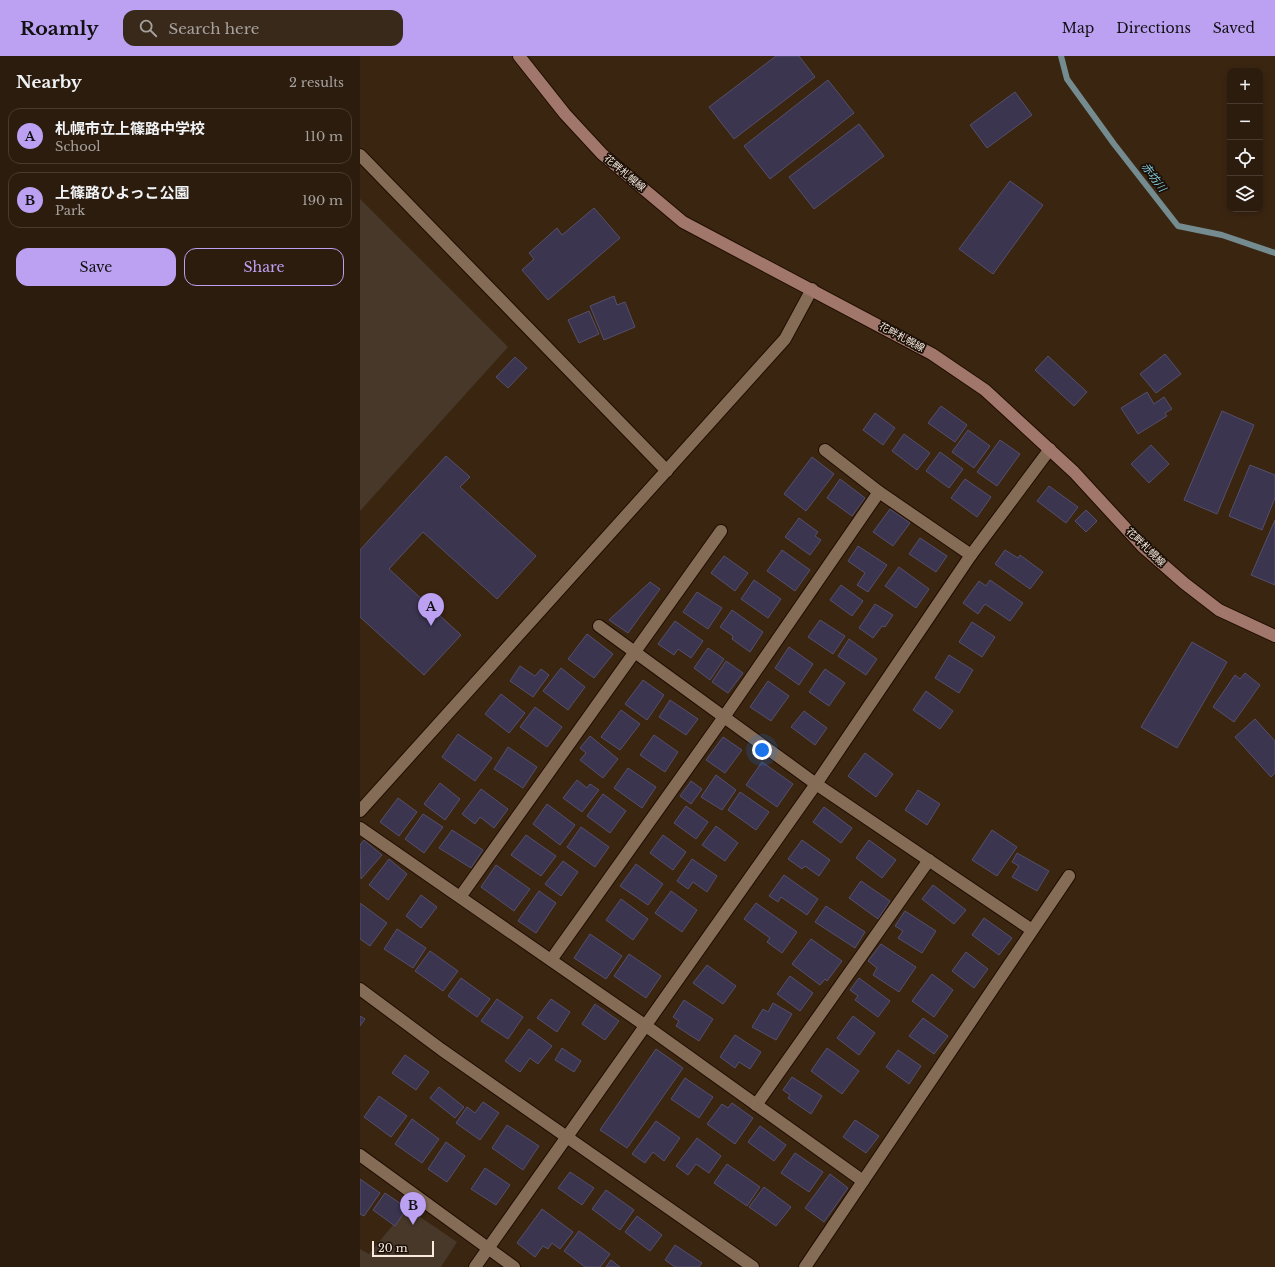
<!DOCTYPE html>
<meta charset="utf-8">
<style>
:root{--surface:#2c1c0d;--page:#38291b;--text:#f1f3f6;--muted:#a6a19d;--line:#483a2e;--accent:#bca0f2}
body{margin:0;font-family:"Libre Baskerville","Noto Sans JP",serif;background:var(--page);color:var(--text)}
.controls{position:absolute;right:12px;top:12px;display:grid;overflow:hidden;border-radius:8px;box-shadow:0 2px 6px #0003}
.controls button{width:36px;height:36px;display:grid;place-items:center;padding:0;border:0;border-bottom:1px solid var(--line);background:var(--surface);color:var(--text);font:20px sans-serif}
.scale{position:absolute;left:12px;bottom:10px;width:62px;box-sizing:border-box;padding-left:4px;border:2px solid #f8eade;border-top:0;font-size:11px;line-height:14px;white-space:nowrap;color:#f8eade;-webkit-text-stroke:3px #1a1008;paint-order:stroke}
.you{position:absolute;left:402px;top:694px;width:14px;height:14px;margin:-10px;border:3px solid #fff;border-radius:50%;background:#1a73e8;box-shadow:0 0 0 6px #1a73e833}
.badge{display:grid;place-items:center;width:26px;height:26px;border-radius:50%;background:var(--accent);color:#111;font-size:13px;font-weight:700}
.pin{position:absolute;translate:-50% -33px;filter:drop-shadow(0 1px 2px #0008)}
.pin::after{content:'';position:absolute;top:21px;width:14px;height:12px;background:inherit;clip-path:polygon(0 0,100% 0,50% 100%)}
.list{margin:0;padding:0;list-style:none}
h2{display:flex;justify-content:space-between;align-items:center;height:52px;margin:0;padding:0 16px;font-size:17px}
h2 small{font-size:13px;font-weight:400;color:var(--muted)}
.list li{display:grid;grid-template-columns:26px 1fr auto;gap:12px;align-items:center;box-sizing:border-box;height:56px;margin:0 8px 8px;padding:0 8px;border:1px solid var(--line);border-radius:12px}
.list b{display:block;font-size:15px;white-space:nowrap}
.list p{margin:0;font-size:13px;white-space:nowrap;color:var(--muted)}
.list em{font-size:13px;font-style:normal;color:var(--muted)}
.actions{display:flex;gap:8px;padding:12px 16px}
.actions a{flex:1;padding:9px 0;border:1px solid var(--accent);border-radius:12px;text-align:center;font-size:14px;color:var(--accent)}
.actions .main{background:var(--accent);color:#111}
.icon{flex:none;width:22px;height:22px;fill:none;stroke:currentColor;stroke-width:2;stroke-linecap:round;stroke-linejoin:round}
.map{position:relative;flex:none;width:915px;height:1211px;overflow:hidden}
header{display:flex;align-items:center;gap:24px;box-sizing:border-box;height:56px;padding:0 20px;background:var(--accent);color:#111}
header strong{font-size:19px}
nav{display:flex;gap:22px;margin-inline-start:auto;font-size:14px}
.search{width:280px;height:36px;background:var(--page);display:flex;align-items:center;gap:10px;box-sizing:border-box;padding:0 14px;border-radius:12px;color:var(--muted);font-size:15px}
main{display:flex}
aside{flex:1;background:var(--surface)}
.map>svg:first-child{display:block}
.green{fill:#48382a}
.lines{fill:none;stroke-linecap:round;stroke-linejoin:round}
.stream{stroke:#748b90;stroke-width:6}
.building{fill:#3b3550;stroke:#554f6b}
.street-casing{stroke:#200d00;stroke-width:14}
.secondary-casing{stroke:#200d00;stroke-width:14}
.street{stroke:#856c56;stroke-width:12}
.secondary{stroke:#a1776b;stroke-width:12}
.labels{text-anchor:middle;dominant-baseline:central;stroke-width:3.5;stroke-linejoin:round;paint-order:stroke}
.street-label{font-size:10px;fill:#f8eade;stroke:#1a1008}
.water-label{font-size:11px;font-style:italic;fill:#84cbe0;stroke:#1a1008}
</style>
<header>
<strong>Roamly</strong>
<div class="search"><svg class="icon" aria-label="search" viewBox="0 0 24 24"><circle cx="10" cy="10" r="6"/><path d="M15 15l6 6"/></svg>Search here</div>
<nav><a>Map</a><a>Directions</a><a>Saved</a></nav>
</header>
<main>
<aside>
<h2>Nearby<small>2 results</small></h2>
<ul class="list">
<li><span class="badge">A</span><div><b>札幌市立上篠路中学校</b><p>School</p></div><em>110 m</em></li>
<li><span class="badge">B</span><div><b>上篠路ひよっこ公園</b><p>Park</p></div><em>190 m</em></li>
</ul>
<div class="actions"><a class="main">Save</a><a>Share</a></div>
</aside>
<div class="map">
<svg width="915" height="1211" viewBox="0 0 915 1211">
<rect width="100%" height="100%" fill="#3a2511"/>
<g class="green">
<path d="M0 143 148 291 0 455Z"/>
<path d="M47 1152 97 1186 81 1211H0V1193L9 1198Z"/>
</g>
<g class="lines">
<path class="stream" d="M701 0 707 23 754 88 818 170 862 179 915 197"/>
</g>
<g class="building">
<path d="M416 0H439L455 21 374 83 349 51Z"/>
<path d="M468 24 494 57 410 123 384 90Z"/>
<path d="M655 36 672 59 627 92 610 69Z"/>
<path d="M499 68 524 100 454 153 429 121Z"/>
<path d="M650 125 683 149 633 218 599 193Z"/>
<path d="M234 152 260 182 188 244 162 214 174 203 169 197 197 172 202 179Z"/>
<path d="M254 240 257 249 265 246 275 271 244 284 230 250Z"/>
<path d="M229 255 239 278 219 287 208 264Z"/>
<path d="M805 298 821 318 796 337 780 318Z"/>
<path d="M688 300 727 336 714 350 675 314Z"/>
<path d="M155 301 167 312 148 332 136 321Z"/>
<path d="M787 336 794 348 804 341 812 353 805 357 807 360 778 378 761 352Z"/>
<path d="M581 350 607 369 595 386 568 367Z"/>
<path d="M862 355 894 369 857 458 824 444Z"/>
<path d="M515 357 535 372 523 389 503 374Z"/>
<path d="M608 374 630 390 614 412 592 396Z"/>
<path d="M544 378 570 397 557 414 532 395Z"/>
<path d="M640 384 660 398 637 430 617 416Z"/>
<path d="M791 389 809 408 789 427 771 408Z"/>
<path d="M580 396 603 413 589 432 566 415Z"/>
<path d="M86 400 110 421 100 431 176 500 137 543 63 476 29 513 101 579 64 619 0 561V494Z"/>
<path d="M452 401 474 418 446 455 424 438Z"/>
<path d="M890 409 915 419V442L902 474 869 460Z"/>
<path d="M480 423 505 442 492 460 467 442Z"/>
<path d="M605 423 631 441 617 461 591 442Z"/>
<path d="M689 430 718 451 706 467 677 445Z"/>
<path d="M530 453 550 467 533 490 513 476Z"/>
<path d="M726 454 737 465 726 476 715 465Z"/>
<path d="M439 462 458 476 455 480 461 484 450 499 425 481Z"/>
<path d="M915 464V529L891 519Z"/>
<path d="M560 482 587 500 576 516 549 498Z"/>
<path d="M498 490 527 509 508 536 497 529 505 517 488 505Z"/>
<path d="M422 494 450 514 435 535 407 515Z"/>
<path d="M645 494 658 502 660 499 683 516 670 533 635 508Z"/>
<path d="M364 500 388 517 375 535 351 517Z"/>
<path d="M539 511 569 533 556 552 525 530Z"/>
<path d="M394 524 421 543 408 562 381 543Z"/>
<path d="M630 524 663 547 650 565 625 548 618 558 603 547 619 525 626 530Z"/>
<path d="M290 526 300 533 268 577 249 564Z"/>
<path d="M481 529 503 545 492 560 470 544Z"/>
<path d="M337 536 362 552 348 573 323 556Z"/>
<path d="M515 548 533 559 525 571 522 570 513 582 499 572Z"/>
<path d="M372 554 403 576 390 596 372 583 373 580 360 571Z"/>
<path d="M460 564 485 580 473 598 448 581Z"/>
<path d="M315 565 343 585 331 602 318 593 314 599 298 588Z"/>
<path d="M612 566 635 581 622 601 599 586Z"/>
<path d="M227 578 253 598 234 622 208 603Z"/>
<path d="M489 583 517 603 506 619 478 600Z"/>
<path d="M832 586 867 606 817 692 781 671Z"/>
<path d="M429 591 453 608 439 629 415 612Z"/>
<path d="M348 592 364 603 350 624 334 612Z"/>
<path d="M589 599 613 614 599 637 575 622Z"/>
<path d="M366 605 383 617 368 637 352 626Z"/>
<path d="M160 610 175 620 181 613 189 619 173 641 150 625Z"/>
<path d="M201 612 225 631 208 654 183 635Z"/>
<path d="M465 613 485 627 469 650 449 636Z"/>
<path d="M885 617 900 629 874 666 853 651 875 619 880 623Z"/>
<path d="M283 624 304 639 287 664 265 648Z"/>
<path d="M408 625 429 640 411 665 390 651Z"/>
<path d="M566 635 593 655 580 673 553 654Z"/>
<path d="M141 638 165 657 149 677 125 658Z"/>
<path d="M310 644 338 663 326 679 299 661Z"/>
<path d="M175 651 202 671 187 691 160 671Z"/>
<path d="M261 654 280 668 260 694 241 681Z"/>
<path d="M444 655 467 672 455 689 431 671Z"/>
<path d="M895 663 915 685V717L911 721 875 681Z"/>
<path d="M98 678 132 702 115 725 82 701Z"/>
<path d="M294 679 318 696 305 716 280 699Z"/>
<path d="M230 680 258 703 243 722 220 704 226 697 220 692Z"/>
<path d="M363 681 382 694 365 717 346 704Z"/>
<path d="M148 691 177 711 163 732 134 713Z"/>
<path d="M505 697 533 718 516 741 488 720Z"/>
<path d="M402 706 433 728 417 751 386 729Z"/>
<path d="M268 712 296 731 282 752 254 732Z"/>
<path d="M356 719 376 734 362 754 341 741Z"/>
<path d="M217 724 227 732 230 728 239 734 222 756 203 742Z"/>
<path d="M331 725 342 733 331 748 320 740Z"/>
<path d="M80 727 100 743 85 764 64 748Z"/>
<path d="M121 733 148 753 134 772 120 761 115 768 102 758Z"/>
<path d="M558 734 580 748 567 769 545 754Z"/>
<path d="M380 736 409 756 396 774 368 754Z"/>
<path d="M243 738 266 755 250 777 227 760Z"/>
<path d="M38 742 57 756 39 780 20 766Z"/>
<path d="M187 748 215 769 200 789 173 768Z"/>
<path d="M326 750 348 766 336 783 314 767Z"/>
<path d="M464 751 492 772 481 787 453 766Z"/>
<path d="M63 758 83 771 64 797 45 783Z"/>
<path d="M356 770 378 787 365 805 342 789Z"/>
<path d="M221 771 249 791 235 811 207 791Z"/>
<path d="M92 774 123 794 111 812 79 792Z"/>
<path d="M632 774 657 791 637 820 612 804Z"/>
<path d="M166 779 196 800 181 820 151 799Z"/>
<path d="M303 779 326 796 313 814 290 797Z"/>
<path d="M4 784 22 799 1 823 0 789Z"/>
<path d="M442 784 470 804 459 820 445 810 442 813 428 803Z"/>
<path d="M509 784 536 804 522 822 496 802Z"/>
<path d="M657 797 689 815 677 835 652 821 659 810 652 806Z"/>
<path d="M29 803 47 818 28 844 9 829Z"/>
<path d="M332 803 357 820 347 836 333 826 328 833 317 825Z"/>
<path d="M203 805 218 816 201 840 185 828Z"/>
<path d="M276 808 303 828 288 849 260 830Z"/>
<path d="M136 809 170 833 154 855 121 831Z"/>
<path d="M424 819 458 843 447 859 421 841 418 846 409 840Z"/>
<path d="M501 825 530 845 518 863 489 842Z"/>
<path d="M573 829 606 854 594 868 562 843Z"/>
<path d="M179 835 196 847 176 877 158 865Z"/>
<path d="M311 835 337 854 322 876 295 857Z"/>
<path d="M61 839 77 851 61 872 46 860Z"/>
<path d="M261 843 288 863 273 884 246 864Z"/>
<path d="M0 847 27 867 10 890 0 883Z"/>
<path d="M396 847 437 876 422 897 407 886 410 882 384 863Z"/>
<path d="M466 850 505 876 495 892 455 866Z"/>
<path d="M545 855 576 875 562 897 538 882 543 875 535 870Z"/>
<path d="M624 862 652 882 639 899 612 879Z"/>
<path d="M37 873 66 892 53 912 24 893Z"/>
<path d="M230 878 262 900 246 923 214 902Z"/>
<path d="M451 883 482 905 467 925 465 923 460 929 432 908Z"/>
<path d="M521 888 556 911 539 936 513 919 517 912 508 905Z"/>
<path d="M70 895 98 915 83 935 55 915Z"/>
<path d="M606 896 628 913 614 932 592 915Z"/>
<path d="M269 898 301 920 286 942 254 920Z"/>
<path d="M347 909 376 930 363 948 333 927Z"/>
<path d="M572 918 593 934 574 961 552 945Z"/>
<path d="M430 920 453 937 440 955 417 938Z"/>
<path d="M101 922 130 943 117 961 88 940Z"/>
<path d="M499 922 530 945 518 961 495 944 498 940 490 934Z"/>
<path d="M137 943 163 961 148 983 121 965Z"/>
<path d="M191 943 210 956 197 976 177 962Z"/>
<path d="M324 944 353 963 339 985 316 970 319 965 313 961Z"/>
<path d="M413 947 432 958 416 984 392 971 403 953 408 956Z"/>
<path d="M235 948 259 965 245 984 222 968Z"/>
<path d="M0 960 5 963 0 970Z"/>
<path d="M493 960 515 977 499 999 477 982Z"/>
<path d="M563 962 588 980 574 998 549 980Z"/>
<path d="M169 973 192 990 178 1008 170 1002 160 1016 145 1005Z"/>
<path d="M375 979 401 996 390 1013 379 1006 375 1012 360 1001Z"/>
<path d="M202 992 221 1005 214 1016 195 1004Z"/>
<path d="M467 992 499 1015 482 1038 451 1015Z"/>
<path d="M296 993 323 1012 267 1092 240 1074Z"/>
<path d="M538 994 561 1010 549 1028 526 1011Z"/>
<path d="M45 999 69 1016 56 1034 32 1017Z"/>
<path d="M432 1021 462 1040 451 1058 428 1042 430 1039 423 1034Z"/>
<path d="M325 1022 353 1041 339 1062 311 1043Z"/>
<path d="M79 1031 104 1051 95 1062 70 1042Z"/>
<path d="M19 1040 47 1060 31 1081 4 1061Z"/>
<path d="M123 1046 139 1057 120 1084 96 1067 107 1051 115 1057Z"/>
<path d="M372 1047 393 1062 375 1088 347 1068 362 1048 368 1052Z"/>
<path d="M52 1063 79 1083 62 1107 35 1088Z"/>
<path d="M495 1064 519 1080 506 1097 483 1081Z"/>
<path d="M296 1065 320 1082 304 1105 293 1096 285 1107 272 1098Z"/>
<path d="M147 1069 179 1090 163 1114 132 1092Z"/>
<path d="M400 1070 426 1089 414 1105 388 1086Z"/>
<path d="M337 1082 361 1100 349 1117 336 1108 328 1119 316 1110Z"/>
<path d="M86 1086 105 1100 87 1126 68 1113Z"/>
<path d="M435 1097 463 1116 449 1136 421 1117Z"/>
<path d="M367 1108 400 1131 387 1150 354 1127Z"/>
<path d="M125 1112 150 1129 136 1149 111 1133Z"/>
<path d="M210 1116 234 1132 222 1149 198 1132Z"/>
<path d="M470 1118 488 1132 464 1166 445 1152Z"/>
<path d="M0 1123 20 1137 4 1160 0 1158Z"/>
<path d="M404 1131 431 1151 416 1170 389 1151Z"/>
<path d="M246 1134 274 1154 260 1174 232 1153Z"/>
<path d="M25 1137 47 1152 35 1170 13 1154Z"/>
<path d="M182 1153 213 1176 200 1193 192 1187 188 1193 183 1190 175 1201 157 1187Z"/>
<path d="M277 1160 302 1179 290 1195 265 1176Z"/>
<path d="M219 1175 250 1198 240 1211H225L204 1195Z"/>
<path d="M315 1189 342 1207 339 1211H315L305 1204Z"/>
<path d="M251 1204 260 1211H246Z"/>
</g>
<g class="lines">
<g class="street-casing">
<g id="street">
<path d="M0 99 307 415"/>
<path d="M465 394 519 436 611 499"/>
<path d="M239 570 456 728 672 874"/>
<path d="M0 755 425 283 452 233"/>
<path d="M0 772 286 970 503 1125"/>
<path d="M100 841 361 475"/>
<path d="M191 904 364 661 519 436"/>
<path d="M0 933 82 994 393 1211"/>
<path d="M396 1049 569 804"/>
<path d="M0 1099 154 1211"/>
<path d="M115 1211 456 728 611 499 690 393"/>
<path d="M445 1211 709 820"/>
</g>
</g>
<g class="secondary-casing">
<path id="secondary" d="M159 0 205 58 242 98 323 166 572 298 625 334 714 416 783 491 824 527 859 554 915 580"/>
</g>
<use href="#street" class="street"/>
<use href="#secondary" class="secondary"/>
</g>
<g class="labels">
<g class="street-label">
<text transform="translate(265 117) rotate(40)">花畔札幌線</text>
<text transform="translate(542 281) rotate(28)">花畔札幌線</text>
<text transform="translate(786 491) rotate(44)">花畔札幌線</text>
</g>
<g class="water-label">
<text transform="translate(794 121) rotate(53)">赤坊川</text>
</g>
</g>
</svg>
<div class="controls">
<button>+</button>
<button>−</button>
<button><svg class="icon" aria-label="locate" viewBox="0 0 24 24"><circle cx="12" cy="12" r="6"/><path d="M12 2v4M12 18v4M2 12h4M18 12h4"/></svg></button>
<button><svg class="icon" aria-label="layers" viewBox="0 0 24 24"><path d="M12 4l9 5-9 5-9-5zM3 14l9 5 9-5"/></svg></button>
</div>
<div class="scale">20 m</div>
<div class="you"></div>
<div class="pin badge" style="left:71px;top:570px">A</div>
<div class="pin badge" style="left:53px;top:1169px">B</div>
</div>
</main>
